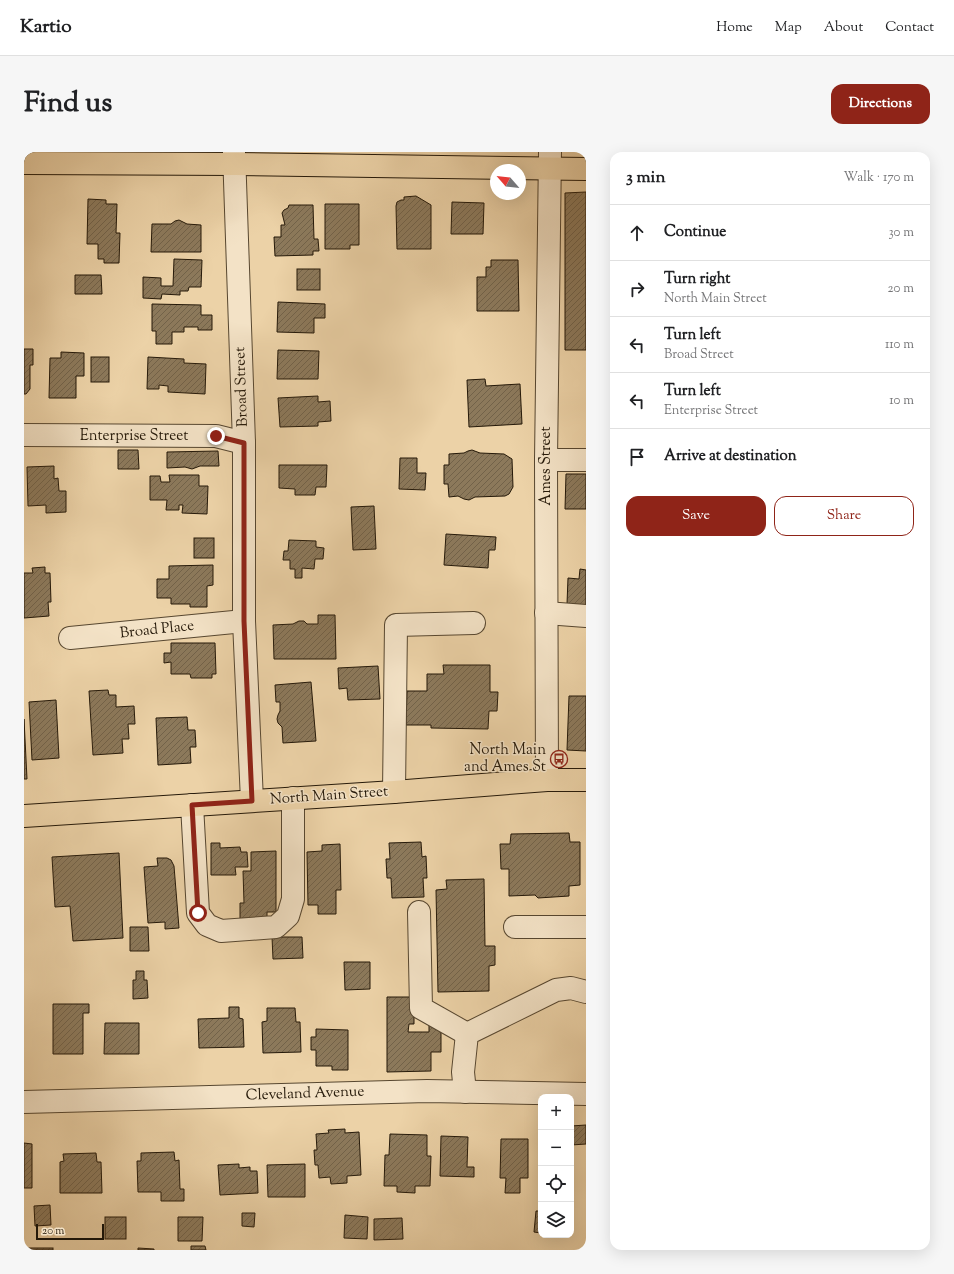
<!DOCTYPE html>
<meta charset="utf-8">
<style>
:root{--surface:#fff;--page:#f6f6f6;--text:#202124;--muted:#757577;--line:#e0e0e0;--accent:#8f2418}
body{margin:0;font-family:"Sorts Mill Goudy",serif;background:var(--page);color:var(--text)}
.controls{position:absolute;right:12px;bottom:12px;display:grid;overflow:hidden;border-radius:8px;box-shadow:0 4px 16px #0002}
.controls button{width:36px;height:36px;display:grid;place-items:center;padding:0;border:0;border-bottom:1px solid var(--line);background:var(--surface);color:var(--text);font:20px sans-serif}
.compass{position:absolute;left:466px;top:12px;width:36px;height:36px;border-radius:50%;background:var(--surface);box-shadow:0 4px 16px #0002;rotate:298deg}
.scale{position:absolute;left:12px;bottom:10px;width:68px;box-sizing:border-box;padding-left:4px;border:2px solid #251909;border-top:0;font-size:11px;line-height:14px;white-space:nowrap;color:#251909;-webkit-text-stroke:3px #f3e2c6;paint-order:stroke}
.stop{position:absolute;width:12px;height:12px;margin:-9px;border:3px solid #8f2418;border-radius:50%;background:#fff}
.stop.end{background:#8f2418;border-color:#fff;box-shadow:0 1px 4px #0008}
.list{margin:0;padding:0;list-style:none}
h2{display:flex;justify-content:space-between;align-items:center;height:52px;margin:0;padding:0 16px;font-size:17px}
h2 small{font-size:13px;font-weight:400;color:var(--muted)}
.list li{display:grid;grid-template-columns:26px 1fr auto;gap:12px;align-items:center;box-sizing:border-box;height:56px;padding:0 16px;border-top:1px solid var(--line)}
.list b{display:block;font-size:15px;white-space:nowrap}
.list p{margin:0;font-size:13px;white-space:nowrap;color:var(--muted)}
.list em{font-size:13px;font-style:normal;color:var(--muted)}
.actions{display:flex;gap:8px;padding:12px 16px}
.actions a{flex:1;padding:9px 0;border:1px solid var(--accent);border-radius:12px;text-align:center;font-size:14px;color:var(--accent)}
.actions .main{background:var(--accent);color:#fff}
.icon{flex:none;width:22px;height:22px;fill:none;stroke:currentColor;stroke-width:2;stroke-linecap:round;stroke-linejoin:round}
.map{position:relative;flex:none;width:562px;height:1098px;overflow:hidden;border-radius:12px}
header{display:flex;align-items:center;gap:24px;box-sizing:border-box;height:56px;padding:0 20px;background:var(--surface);border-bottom:1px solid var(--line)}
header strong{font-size:19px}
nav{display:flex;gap:22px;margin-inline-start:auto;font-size:14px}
.intro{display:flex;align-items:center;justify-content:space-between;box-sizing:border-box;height:96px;padding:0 24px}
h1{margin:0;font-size:28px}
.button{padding:10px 18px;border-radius:12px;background:var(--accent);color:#fff;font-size:14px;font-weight:700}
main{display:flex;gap:24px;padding:0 24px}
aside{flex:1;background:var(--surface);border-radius:12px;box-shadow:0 4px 16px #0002}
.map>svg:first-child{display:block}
.building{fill:url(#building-hatch);stroke:#251909}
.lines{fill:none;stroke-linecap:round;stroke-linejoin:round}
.minor-casing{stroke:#574730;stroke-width:24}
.major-casing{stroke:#251909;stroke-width:24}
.minor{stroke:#f3e2c6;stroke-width:22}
.major{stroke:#ecd2a7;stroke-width:22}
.route{stroke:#8f2418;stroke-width:5}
.labels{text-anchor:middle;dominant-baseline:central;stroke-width:3;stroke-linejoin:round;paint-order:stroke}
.street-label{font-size:15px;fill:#251909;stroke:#f3e2c6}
.poi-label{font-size:15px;fill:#251909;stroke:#f3e2c6;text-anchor:end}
</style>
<header>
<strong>Kartio</strong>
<nav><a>Home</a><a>Map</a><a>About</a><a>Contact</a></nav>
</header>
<div class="intro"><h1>Find us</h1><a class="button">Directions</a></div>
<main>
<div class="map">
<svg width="562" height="1098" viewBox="0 0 562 1098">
<defs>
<pattern id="building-hatch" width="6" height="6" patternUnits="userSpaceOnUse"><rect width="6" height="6" fill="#8c795b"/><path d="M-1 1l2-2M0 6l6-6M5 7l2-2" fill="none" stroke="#726249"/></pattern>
</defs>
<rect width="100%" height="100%" fill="#ecd2a7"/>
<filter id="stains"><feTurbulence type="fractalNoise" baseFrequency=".005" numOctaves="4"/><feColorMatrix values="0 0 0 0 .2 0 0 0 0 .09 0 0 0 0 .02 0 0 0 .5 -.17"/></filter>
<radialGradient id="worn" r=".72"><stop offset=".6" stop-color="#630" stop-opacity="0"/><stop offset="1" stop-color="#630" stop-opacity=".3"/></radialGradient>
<g class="building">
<path d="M562 40V198H541V41Z"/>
<path d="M392 44 407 53V97H373L372 54 373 50 377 48H380V45Z"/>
<path d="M64 47 82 48V52H93L92 81H96L95 111H80V107H74V92H63Z"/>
<path d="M428 50 460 51 459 82H427Z"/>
<path d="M301 52H335V93H326V97H301Z"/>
<path d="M265 53H289L290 87H294L295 99H289V103L251 104 250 85H257V73H261L258 61 260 58 264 56Z"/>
<path d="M155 68 163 72 177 73V100H127L128 72H147L151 69Z"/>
<path d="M150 107 178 108 177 135H165L164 139H156V143L138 142 137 147 119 146V125L137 126V134H149Z"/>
<path d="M467 108H494L495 159H453V125H462V115H467Z"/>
<rect x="273" y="117" width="23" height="21"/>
<path d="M51 123H77L78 142H51Z"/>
<path d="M254 150 301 152V166H290V181L253 180Z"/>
<path d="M128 152 177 153V163H188V178H174V175H160V180H148V192H132V179H128Z"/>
<path d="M0 197H9V213H6V237L2 242H0Z"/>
<path d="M254 198 295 199 294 227H253Z"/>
<path d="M37 200 60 201V224H52V246H25L26 206H37Z"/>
<rect x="67" y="205" width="18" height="25"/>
<path d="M124 205 160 207V211L182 212 181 242 144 240V234L135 233V237H123Z"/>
<path d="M461 227 462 234 496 232 498 272 445 275 443 228Z"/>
<path d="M294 244V250L306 249 307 269 294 270V274L256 275 254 246Z"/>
<path d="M94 298H114L115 317H94Z"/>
<path d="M448 298 456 301 480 302 488 307 489 335 485 342 481 344 451 345 445 348 440 347 434 344 425 345 424 332H420V313H425V302L440 301 444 299Z"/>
<path d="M194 299 195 314H176L168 317 161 315 143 316V300Z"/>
<path d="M376 306H393V321H402L401 338 375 337Z"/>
<path d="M255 313H303L302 335H292L291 343H271V337L255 336Z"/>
<path d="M30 314V327L34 326 35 339H42V360L22 361V353L4 354 3 315Z"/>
<path d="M542 322H562V357H541Z"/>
<path d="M145 323H175V334H184L183 362 158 361 159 353H155V358H142L143 348H126V324H136L137 330H146Z"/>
<path d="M350 354 352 397 329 398 327 355Z"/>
<path d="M422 382 472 385 471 398H465L464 416 420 413Z"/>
<rect x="170" y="386" width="20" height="20"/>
<path d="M265 388 292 389V395L300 396 299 407H291L290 417 278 416V426H271V417H266V408H259L260 399H264Z"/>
<path d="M189 413V433L183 434V455H166V452H147V446H133V427H145V414Z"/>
<path d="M21 415V421H26L27 450H24L25 464 0 466V421H9L8 416Z"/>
<path d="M556 417 562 418V453L543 452 544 426 555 427Z"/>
<path d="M294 463H311L312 507H250L249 473 269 472 275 469H280L283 472H294Z"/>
<path d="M147 491H191L192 522H188V526H167L166 522H147V510L140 511V501H147Z"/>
<path d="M419 513H466V540H474L473 559H465L464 577 407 576V573H382L383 539H403V522H420Z"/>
<path d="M354 514 356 547 324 548 323 536 315 537 314 516Z"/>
<path d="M287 530 292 589 259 591 258 575 254 571 253 567 254 563 256 559V550H252L251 533Z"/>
<path d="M84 538 85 543H92V555L110 554 111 572H104L105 587H98L99 601 69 603 65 539Z"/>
<path d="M545 544H562V599L543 598Z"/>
<path d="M32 548 35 606 8 608 5 550Z"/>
<path d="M163 565 164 578H171L172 595H166L167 611 134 613 132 566Z"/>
<path d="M0 567 3 627H0Z"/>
<path d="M545 681 546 690H556V733L545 734V744L514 746 511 743 485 744V717H477L476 692H486L487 682Z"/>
<path d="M397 690 398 705 402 704 403 726H399L400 745 368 746 367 726H363L362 707H366L365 691Z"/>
<path d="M187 691H196V696L216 695 217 700H223L224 715H211L212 723H187Z"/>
<path d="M316 692 317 738H312V762H294V753H284L283 700 298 699V693Z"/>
<path d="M252 699V760H243V769H216V751H220L219 719H227V700Z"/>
<path d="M95 701 99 786 49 789 46 754 31 755 28 705Z"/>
<path d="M133 706H143L147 708 150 714 155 776 141 777V770L124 771 120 715 134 714Z"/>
<path d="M460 727 461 794H471V813L465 814V839L414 840 412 738 423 737 422 728Z"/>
<path d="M106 775H124L125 799H106Z"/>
<path d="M248 785H278L279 806 249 807Z"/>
<path d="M320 810H346V837L321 838Z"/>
<path d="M112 819H120V828H123L124 846 109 847V828H112Z"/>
<path d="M363 845H390V872H385L384 880H405V871H417V900H407V919L363 920Z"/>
<path d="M29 852H65V861H59V902H29Z"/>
<path d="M205 855H215V866L219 867 220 895 175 896 174 867 205 866Z"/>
<path d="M243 856H271L272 870H276L277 900 239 901 238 870 243 869Z"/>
<path d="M81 871H115V902H80Z"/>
<path d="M292 877 324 878V918H308V914H292V898H287V885H292Z"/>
<path d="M562 973V992L547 993V974Z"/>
<path d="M321 977V981L335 980 337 1023 323 1024V1031L307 1032 306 1025 295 1026 294 1013H291L290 998H293L292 982 305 981 304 978Z"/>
<path d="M366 982 403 983V1004H407L406 1034H391V1041L373 1040V1034H360L361 1003H365Z"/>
<path d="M417 984 444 985 443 1015H450V1025L416 1024Z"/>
<path d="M477 987H504V1026H496V1041H481L482 1026H476Z"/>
<path d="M0 991 8 992V1036H0Z"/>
<path d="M150 1000 151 1009 155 1008 156 1037H160V1049H137V1040H114L113 1009H117V1001Z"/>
<path d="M72 1001 73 1010H77L78 1041H36V1010L40 1009 39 1002Z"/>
<path d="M215 1012V1016L226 1015V1019H233L234 1041 196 1043 194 1013Z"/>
<path d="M281 1012V1045H244L243 1013Z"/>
<path d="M26 1053 27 1073 11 1074 10 1054Z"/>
<path d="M512 1059H517V1081L510 1080Z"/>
<path d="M218 1061H231L230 1075 218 1074Z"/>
<path d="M321 1063 344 1065 343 1087 320 1086Z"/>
<rect x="81" y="1065" width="21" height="22"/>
<path d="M154 1065H179L178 1089H154Z"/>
<path d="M378 1066 379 1087 350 1088V1067Z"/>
<path d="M167 1094H181L182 1098H167Z"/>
<rect x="0" y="1096" width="29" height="2"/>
<path d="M114 1096 130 1097V1098H114Z"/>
</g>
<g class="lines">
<g class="minor-casing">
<g id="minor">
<path d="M210 0 220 291V469L228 649"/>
<path d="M0 283 192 284 220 291"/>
<path d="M522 308H562"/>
<path d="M522 461 562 464"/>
<path d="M46 486 220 469"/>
<path d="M523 628 522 308 526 0"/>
<path d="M370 640 372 473 450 471"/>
<path d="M168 653 174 761 183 773 197 779 252 775 264 764 269 747V646"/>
<path d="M395 760 397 856 443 882"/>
<path d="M491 775H562"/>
<path d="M441 940 439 920 443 882 532 838 547 836 562 840"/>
<path d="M0 950 403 939 562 942"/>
</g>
</g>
<g class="major-casing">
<g id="major">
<path d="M0 11 211 12 562 17"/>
<path d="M0 664 370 640 523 628H562"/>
</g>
</g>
<use href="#minor" class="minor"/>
<use href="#major" class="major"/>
</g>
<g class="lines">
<path class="route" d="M174 761 168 653 228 649 220 469V291L192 284"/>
</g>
<defs>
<g id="bus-ring" transform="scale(0.9)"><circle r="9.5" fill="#f3e2c6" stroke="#8f2418" stroke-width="1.5"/><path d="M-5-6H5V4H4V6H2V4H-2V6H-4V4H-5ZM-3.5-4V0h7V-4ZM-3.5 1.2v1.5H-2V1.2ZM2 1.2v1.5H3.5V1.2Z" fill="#8f2418"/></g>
</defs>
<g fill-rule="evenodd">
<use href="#bus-ring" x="535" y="607"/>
</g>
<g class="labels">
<g class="street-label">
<text transform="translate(218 235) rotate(-92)">Broad Street</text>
<text x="110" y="284">Enterprise Street</text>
<text transform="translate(522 314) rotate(-90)">Ames Street</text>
<text transform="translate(133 478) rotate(-6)">Broad Place</text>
<text transform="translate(305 644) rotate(-4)">North Main Street</text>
<text transform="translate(281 942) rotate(-2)">Cleveland Avenue</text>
</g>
<g class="poi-label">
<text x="522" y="598">North Main<tspan x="522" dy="17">and Ames St</tspan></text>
</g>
</g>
<rect width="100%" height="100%" filter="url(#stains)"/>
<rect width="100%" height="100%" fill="url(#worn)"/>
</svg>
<div class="controls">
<button>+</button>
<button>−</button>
<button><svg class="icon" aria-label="locate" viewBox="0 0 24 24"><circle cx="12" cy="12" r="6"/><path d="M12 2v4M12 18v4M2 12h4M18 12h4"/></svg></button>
<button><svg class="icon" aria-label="layers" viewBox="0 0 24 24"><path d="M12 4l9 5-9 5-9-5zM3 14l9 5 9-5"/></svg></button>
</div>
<svg class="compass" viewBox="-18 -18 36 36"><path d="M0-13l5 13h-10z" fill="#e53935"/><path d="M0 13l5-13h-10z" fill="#757577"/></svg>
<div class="scale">20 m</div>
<div class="stop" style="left:174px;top:761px"></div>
<div class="stop end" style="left:192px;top:284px"></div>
</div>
<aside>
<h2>3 min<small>Walk · 170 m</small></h2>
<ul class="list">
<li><svg class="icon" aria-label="ahead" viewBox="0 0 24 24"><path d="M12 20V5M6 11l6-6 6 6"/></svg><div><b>Continue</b></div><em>30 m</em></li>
<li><svg class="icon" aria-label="right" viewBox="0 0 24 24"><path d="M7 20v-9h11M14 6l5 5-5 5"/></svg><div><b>Turn right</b><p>North Main Street</p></div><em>20 m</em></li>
<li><svg class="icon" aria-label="left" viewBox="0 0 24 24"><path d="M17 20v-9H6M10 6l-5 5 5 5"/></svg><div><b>Turn left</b><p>Broad Street</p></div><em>110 m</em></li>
<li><svg class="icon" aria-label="left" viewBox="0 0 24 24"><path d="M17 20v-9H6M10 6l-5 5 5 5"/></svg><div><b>Turn left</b><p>Enterprise Street</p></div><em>10 m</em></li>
<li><svg class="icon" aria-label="arrive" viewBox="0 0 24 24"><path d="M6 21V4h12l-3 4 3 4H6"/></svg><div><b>Arrive at destination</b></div></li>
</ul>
<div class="actions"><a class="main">Save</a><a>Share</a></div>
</aside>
</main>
